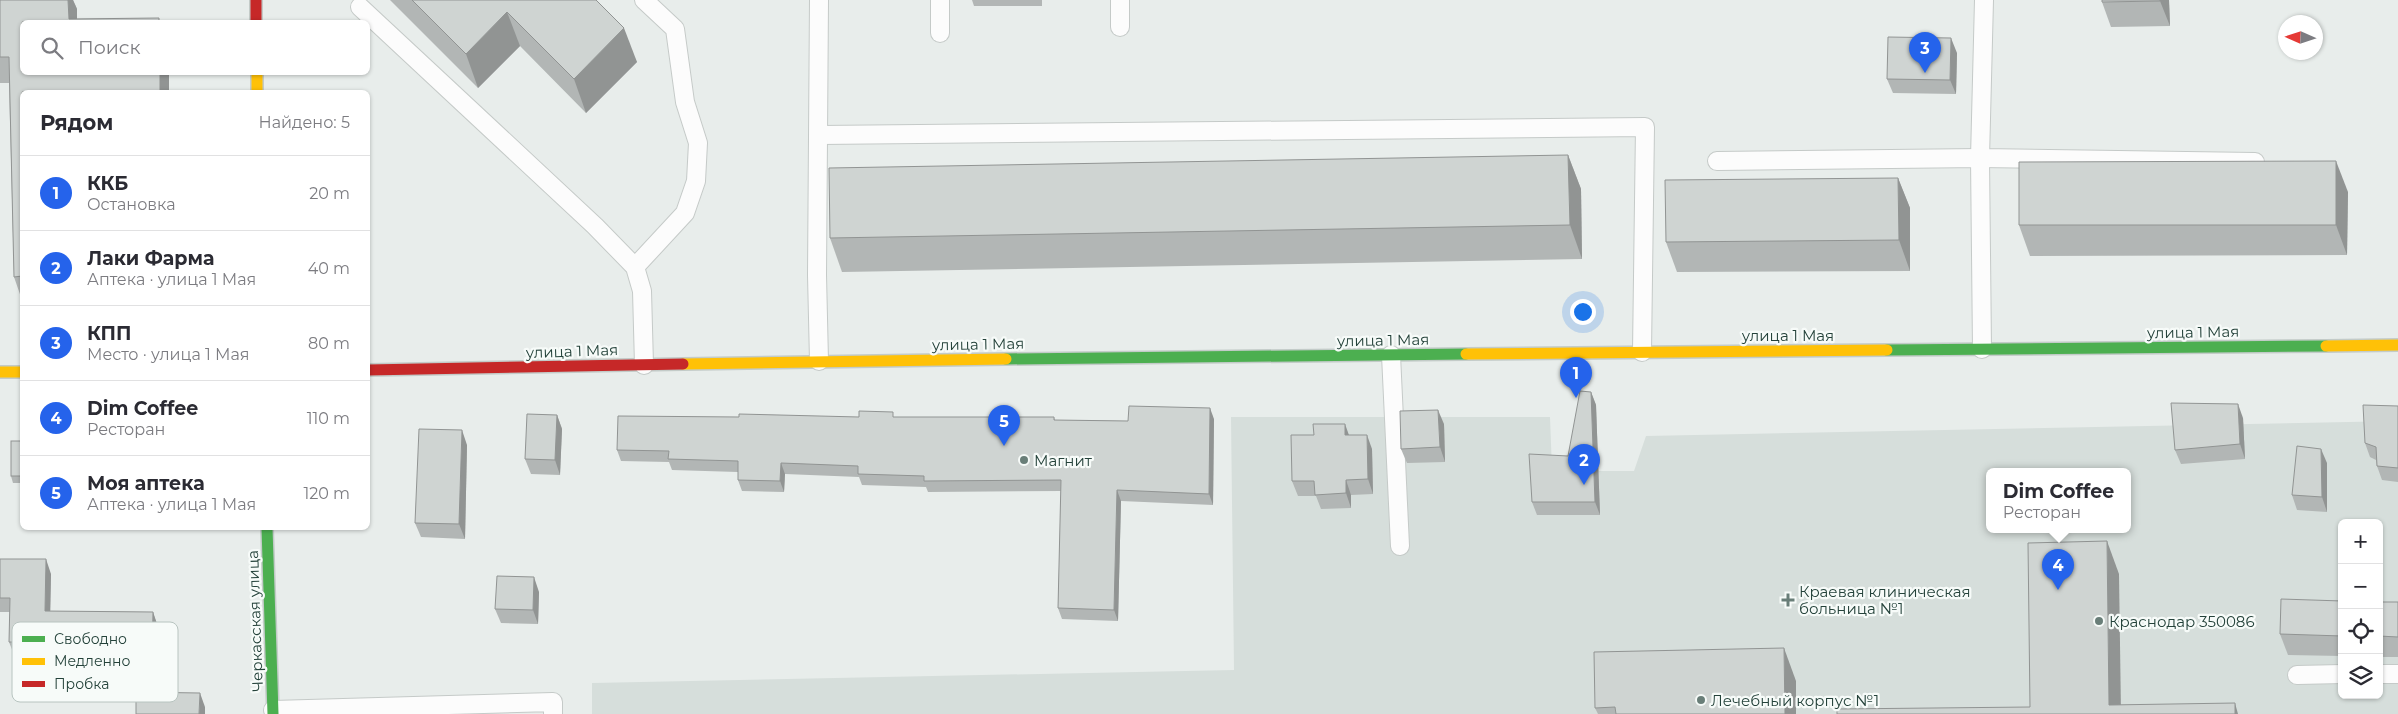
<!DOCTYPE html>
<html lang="ru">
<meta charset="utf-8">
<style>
:root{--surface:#fff;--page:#f2f2f3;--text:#2b2b33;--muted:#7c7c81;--line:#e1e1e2;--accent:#2563eb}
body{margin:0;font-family:Montserrat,sans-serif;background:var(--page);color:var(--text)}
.controls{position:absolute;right:15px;bottom:15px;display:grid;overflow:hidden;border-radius:8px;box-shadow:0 1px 4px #0004}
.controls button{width:45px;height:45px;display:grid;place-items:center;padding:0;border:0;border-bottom:1px solid var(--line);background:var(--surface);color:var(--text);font:25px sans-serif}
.compass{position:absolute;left:2278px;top:15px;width:45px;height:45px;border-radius:50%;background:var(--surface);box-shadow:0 1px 4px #0004;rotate:273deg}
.you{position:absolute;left:1582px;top:311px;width:18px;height:18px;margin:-12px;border:4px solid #fff;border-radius:50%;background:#1a73e8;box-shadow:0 0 0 8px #1a73e833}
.badge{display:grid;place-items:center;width:32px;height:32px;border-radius:50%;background:var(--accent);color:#fff;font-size:16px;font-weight:700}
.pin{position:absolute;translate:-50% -41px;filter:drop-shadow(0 1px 2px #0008)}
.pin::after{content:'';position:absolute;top:26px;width:18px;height:15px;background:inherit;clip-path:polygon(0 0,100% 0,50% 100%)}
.popup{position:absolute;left:1986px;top:468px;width:145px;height:65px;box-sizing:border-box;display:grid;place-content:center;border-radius:8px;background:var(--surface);filter:drop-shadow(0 1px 4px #0005);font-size:16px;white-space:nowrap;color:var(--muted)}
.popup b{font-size:19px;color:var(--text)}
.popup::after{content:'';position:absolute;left:50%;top:100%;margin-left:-10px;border:10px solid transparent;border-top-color:var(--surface)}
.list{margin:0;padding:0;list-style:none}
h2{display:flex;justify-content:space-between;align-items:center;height:65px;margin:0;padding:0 20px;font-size:21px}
h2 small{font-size:16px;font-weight:400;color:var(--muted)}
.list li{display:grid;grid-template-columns:32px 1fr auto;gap:15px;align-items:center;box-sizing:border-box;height:75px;padding:0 20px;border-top:1px solid var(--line)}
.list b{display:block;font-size:19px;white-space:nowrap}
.list p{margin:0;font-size:16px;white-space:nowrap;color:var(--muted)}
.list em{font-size:16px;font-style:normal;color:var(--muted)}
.icon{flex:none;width:28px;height:28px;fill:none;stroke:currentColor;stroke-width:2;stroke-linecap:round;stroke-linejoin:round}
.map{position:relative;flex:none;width:2398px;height:714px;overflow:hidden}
.search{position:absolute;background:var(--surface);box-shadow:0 1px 4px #0004;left:20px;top:20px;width:350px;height:55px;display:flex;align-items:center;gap:12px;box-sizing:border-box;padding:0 18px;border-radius:8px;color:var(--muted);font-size:19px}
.panel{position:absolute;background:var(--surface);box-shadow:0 1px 4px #0004;left:20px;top:90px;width:350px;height:440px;border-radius:8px}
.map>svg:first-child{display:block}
.built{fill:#d6dedb;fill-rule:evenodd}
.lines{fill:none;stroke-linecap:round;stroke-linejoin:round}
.lane-casing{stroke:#c5cac8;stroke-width:20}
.fast-casing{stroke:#c3cbc8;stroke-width:14}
.slow-casing{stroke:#c3cbc8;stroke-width:14}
.jam-casing{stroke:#c3cbc8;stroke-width:14}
.lane{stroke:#fcfcfc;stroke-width:18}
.fast{stroke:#4caf50;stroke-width:11}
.slow{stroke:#ffc107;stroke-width:11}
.jam{stroke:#c62828;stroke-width:11}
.wall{fill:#b2b6b5}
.shaded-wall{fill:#919493}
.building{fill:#cfd4d2;stroke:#919493}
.poi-dot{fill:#697e78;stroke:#f7fbf9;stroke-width:2}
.labels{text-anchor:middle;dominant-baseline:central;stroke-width:4.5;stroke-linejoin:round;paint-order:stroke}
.street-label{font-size:15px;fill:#24423a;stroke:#f7fbf9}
.poi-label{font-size:15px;fill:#24423a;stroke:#f7fbf9;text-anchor:start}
.key{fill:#f7fbf9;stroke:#b8c4c0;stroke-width:1}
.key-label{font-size:14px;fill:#24423a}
</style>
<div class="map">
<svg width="2398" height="714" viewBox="0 0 2398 714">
<rect width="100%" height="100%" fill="#e8edeb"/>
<path class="built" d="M1231 417H1550L1552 470 1598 471H1634L1646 436 2398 421V714H592V683L1234 670ZM1989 471H2127V529H1989ZM2342 523H2379V695H2342Z"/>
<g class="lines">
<g class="lane-casing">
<g id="lane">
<path d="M940 0V33"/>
<path d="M1984 0 1980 158 2255 162"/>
<path d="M360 7 595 226 635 267 642 291 644 365"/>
<path d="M1120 27V0"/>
<path d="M820 135 1645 127 1642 352"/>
<path d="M1717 161 1980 158 1982 349"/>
<path d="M635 267 685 213 696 181 698 143 685 102 675 29 644 0"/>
<path d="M1391 355 1400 546"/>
<path d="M819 361 817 275 819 0"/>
<path d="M2379 674H2398"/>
<path d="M2297 675 2342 674"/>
<path d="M273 710 553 702V714"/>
</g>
</g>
<g class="fast-casing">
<g id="fast">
<path d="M1887 350 2326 346"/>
<path d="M1006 359 1466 354"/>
<path d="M267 528 273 714"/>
</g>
</g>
<g class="slow-casing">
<g id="slow">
<path d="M257 72V92"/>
<path d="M2326 346 2398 345"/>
<path d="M1466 354 1887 350"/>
<path d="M683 364 1006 359"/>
<path d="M0 372H22"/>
</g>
</g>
<g class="jam-casing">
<g id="jam">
<path d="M256 0V22"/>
<path d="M368 370 683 364"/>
</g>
</g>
<use href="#lane" class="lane"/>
<use href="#fast" class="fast"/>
<use href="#slow" class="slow"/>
<use href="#jam" class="jam"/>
</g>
<g class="wall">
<path d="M0 0H73L77 9V19L22 92V300L14 277 9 83H0Z"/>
<path d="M390 0H596L637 62 586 113 520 46 478 88Z"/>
<path d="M972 0H1042V6H974Z"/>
<path d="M2102 0H2169L2170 26 2111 27 2102 2Z"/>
<path d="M1957 53 1956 94 1893 93 1887 79Z"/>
<path d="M1568 155 1581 189 1582 259 842 272 830 238Z"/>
<path d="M1898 178 1910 208V271L1677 272 1666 242Z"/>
<path d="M2348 192 2347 255 2030 256 2019 225Z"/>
<path d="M1591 392 1596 405 1600 515H1537L1532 502 1568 456Z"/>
<path d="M2398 406V482L2382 480 2377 466 2376 460 2370 457 2365 443Z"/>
<path d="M557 415 562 429 560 475 531 474 525 459Z"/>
<path d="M859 417H1054L1055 420 1128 421 1214 419 1213 505 1121 501 1118 621 1062 619 1058 608 1061 491 928 492 926 487 862 485 859 477 785 474 784 492 742 491 738 480V472L672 470 669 462 621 461 617 450Z"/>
<path d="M2243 418 2245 459 2181 464 2175 450Z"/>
<path d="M1444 424 1445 462 1407 463 1401 449Z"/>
<path d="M1349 435 1372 449 1373 494 1351 495V508L1321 509 1316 496H1298L1292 481Z"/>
<path d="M22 441V483H13L11 476Z"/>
<path d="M467 445 465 539 421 537 415 523Z"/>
<path d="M2327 463V512L2297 510 2292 495Z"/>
<path d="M0 559 51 574 50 611 153 612 158 627 157 673 68 672 62 657H15L9 642 10 612H0Z"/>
<path d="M539 592 538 624 501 623 495 609Z"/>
<path d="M2342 601V656L2288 655 2280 634Z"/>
<rect x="2379" y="602" width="19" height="55"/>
<path d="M1796 681V714H1598L1595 708Z"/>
</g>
<g class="shaded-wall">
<path d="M68 0H73L77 9V22L69 19Z"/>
<path d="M2160 0H2169L2170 26 2160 1Z"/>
<path d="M507 12 520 46 478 88 466 54Z"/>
<path d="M624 28 637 62 586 113 574 79Z"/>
<path d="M1951 38 1957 53 1956 94 1950 80Z"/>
<rect x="160" y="72" width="9" height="20"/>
<path d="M1568 155 1581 189 1582 259 1570 225Z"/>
<path d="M2336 161 2348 192 2347 255 2336 225Z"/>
<path d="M1898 178 1910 208V271L1899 240Z"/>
<path d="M1591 392 1596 405 1600 515 1595 502Z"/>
<path d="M2238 404 2243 418 2245 459 2240 444Z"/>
<path d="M1210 408 1214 419 1213 505 1209 494Z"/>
<path d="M1438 410 1444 424 1445 462 1440 447Z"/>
<path d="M557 415 562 429 560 475 555 460Z"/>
<path d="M1345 424 1350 438 1345 435Z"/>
<path d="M462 430 467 445 465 539 459 524Z"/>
<path d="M1367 435 1372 449 1373 494 1368 479Z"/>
<path d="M2321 449 2327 463V512L2322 497Z"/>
<path d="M781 463 785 474 784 492 780 481Z"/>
<path d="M1346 480 1351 495V508L1346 493Z"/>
<path d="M1117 490 1121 501 1118 621 1114 610Z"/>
<path d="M2107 541 2119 574 2121 714 2109 705Z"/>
<path d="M46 559 51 574 50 625 45 611Z"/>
<path d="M534 577 539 592 538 624 533 610Z"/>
<path d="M153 612 158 627 157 673 152 658Z"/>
<path d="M1784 648 1796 681V714H1785Z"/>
<path d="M200 693 205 707V714H199Z"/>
<path d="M2235 703 2238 714H2235Z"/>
</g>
<g class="building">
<path d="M0 0H68L69 19 159 18V22H22V72H160V92H22V276L14 277 9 57H0Z"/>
<path d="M412 0H596L624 28 574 79 507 12 466 54Z"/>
<path d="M2102 0H2160V1L2102 2Z"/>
<path d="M1888 37 1951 38 1950 80 1887 79Z"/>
<path d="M1568 155 1570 225 830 238 829 168Z"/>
<path d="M2336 161V225H2019V162Z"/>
<path d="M1898 178 1899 240 1666 242 1665 180Z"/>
<path d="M1580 391 1591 392 1595 502H1532L1529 454 1568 456Z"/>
<path d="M2171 403 2238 404 2240 444 2175 450Z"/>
<path d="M2363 405 2398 406V468L2377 466 2376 447 2365 443Z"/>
<path d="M1129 406 1210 408 1209 494 1117 490 1114 610 1058 608 1061 480 924 481V476L858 474V466L781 463 780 481 738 480V461L668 459 669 451 617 450 618 416 739 417V414L859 417V411L893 412V417H1054V420L1128 421Z"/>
<path d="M1438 410 1440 447 1401 449 1400 411Z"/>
<path d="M527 414 557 415 555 460 525 459Z"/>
<path d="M1313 424H1345V435H1367L1368 479 1346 480V493L1315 495 1314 481H1292L1291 435H1314Z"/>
<path d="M419 429 462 430 459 524 415 523Z"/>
<rect x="11" y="441" width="11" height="35"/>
<path d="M2297 446 2321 449 2322 497 2292 495Z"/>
<path d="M2107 541 2109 705 2235 703V714H1837V709L2030 707 2028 543Z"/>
<path d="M0 559H46L45 611 153 612 152 658H62V642H9L10 598H0Z"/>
<path d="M497 576 534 577 533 610 495 609Z"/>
<path d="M2281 599 2342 601V636L2280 634Z"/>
<path d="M2379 602H2398V637L2379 636Z"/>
<path d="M1784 648 1785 714H1616L1615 707 1595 708 1594 652Z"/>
<path d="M136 692 200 693 199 714H136Z"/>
</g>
<g class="poi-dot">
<circle cx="1024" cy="460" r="5"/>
<path d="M1785.5 592.5h5v5h5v5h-5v5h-5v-5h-5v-5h5z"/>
<circle cx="2099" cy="621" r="5"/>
<circle cx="1701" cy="700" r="5"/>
</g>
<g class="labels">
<g class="street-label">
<text transform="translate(2193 332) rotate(-1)">улица 1 Мая</text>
<text x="1788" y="335">улица 1 Мая</text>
<text transform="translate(1383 340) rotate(-1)">улица 1 Мая</text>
<text transform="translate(978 344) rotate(-1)">улица 1 Мая</text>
<text transform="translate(572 351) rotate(-2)">улица 1 Мая</text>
<text transform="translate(255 621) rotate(-92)">Черкасская улица</text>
</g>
<g class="poi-label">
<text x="1034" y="460">Магнит</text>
<text x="1799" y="591">Краевая клиническая<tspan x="1799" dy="17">больница №1</tspan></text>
<text x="2109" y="621">Краснодар 350086</text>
<text x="1711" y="700">Лечебный корпус №1</text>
</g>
</g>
<rect x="12" y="622" width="166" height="80" rx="8" class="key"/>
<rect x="22" y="636" width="23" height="6" fill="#4caf50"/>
<rect x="22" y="658" width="23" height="7" fill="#ffc107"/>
<rect x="22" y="681" width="23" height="6" fill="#c62828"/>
<g class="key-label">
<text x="54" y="644">Свободно</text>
<text x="54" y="666">Медленно</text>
<text x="54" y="689">Пробка</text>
</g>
</svg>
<div class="controls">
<button>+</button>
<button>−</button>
<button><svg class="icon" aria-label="locate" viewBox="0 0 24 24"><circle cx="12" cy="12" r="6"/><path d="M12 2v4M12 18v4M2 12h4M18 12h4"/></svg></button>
<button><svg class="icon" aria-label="layers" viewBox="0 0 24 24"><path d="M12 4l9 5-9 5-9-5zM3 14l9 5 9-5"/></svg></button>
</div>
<svg class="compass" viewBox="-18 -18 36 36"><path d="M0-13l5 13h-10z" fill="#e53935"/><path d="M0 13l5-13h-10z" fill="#7c7c81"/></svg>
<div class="you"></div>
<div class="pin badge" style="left:1576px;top:398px">1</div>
<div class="pin badge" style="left:1584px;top:485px">2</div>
<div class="pin badge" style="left:1925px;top:73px">3</div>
<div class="pin badge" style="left:2058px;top:590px">4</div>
<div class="popup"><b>Dim Coffee</b>Ресторан</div>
<div class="pin badge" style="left:1004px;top:446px">5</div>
<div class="search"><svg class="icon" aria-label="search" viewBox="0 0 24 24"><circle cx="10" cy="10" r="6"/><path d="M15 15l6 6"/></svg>Поиск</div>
<section class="panel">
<h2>Рядом<small>Найдено: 5</small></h2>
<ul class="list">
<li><span class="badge">1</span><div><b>ККБ</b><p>Остановка</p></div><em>20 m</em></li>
<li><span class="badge">2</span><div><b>Лаки Фарма</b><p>Аптека · улица 1 Мая</p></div><em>40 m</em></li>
<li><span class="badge">3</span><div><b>КПП</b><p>Место · улица 1 Мая</p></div><em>80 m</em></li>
<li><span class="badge">4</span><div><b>Dim Coffee</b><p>Ресторан</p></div><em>110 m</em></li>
<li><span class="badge">5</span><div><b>Моя аптека</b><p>Аптека · улица 1 Мая</p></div><em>120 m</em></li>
</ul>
</section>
</div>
